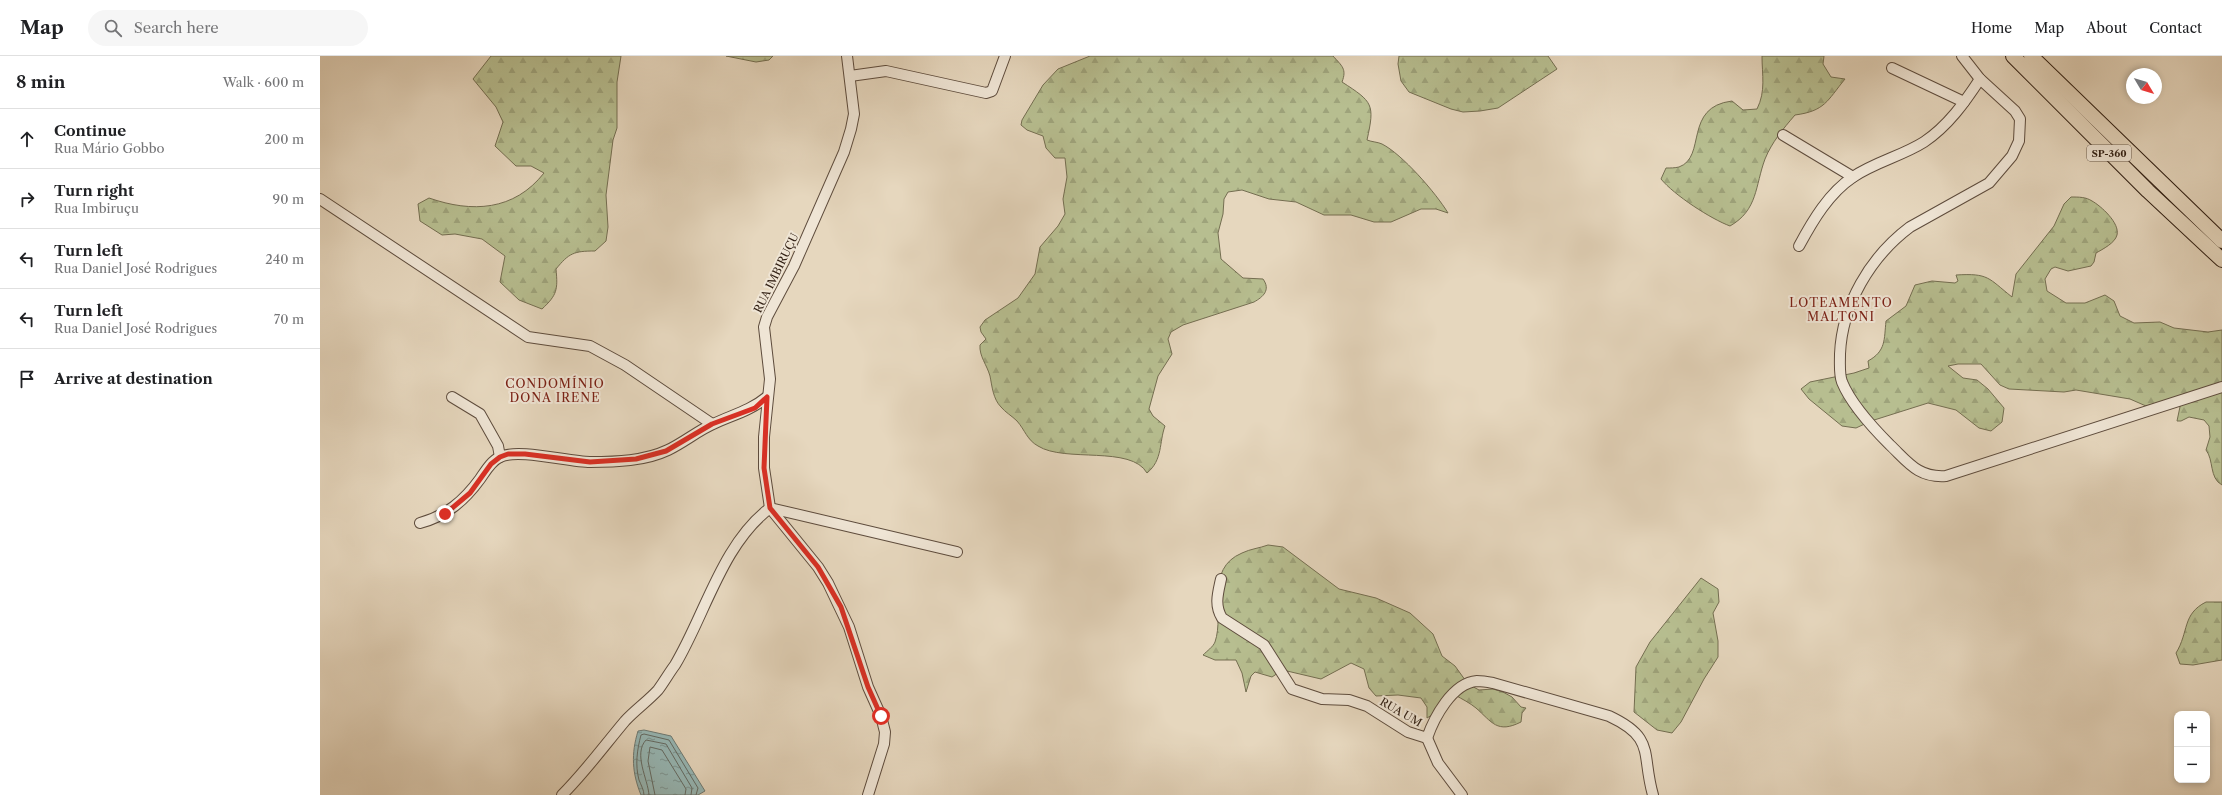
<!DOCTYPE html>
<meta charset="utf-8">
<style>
:root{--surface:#fff;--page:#f6f6f6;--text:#202124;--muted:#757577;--line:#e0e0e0}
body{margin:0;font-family:"Libre Caslon Text",serif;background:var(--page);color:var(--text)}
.controls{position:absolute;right:12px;bottom:12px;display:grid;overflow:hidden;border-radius:8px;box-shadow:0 2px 6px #0003}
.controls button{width:36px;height:36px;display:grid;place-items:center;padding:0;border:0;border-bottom:1px solid var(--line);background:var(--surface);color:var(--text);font:20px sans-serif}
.compass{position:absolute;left:1806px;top:12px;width:36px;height:36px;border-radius:50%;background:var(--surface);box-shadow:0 2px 6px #0003;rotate:128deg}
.stop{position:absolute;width:12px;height:12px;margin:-9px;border:3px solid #d93025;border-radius:50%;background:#fff}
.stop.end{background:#d93025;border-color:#fff;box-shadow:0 1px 4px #0008}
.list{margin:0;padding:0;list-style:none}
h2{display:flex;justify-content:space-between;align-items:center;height:52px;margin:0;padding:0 16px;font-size:17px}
h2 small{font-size:13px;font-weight:400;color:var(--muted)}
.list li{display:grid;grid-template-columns:26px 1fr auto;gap:12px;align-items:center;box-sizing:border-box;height:60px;padding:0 16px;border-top:1px solid var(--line)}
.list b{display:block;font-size:15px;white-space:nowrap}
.list p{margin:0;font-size:13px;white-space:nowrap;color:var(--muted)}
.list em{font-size:13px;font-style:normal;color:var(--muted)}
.icon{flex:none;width:22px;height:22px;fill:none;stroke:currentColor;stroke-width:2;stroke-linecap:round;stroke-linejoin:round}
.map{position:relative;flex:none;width:1902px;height:739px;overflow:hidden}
header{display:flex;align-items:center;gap:24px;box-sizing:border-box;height:56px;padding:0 20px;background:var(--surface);border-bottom:1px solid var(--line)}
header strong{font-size:19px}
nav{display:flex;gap:22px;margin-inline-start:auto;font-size:14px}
.search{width:280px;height:36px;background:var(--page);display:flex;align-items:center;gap:10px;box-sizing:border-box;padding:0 14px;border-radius:22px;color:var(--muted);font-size:15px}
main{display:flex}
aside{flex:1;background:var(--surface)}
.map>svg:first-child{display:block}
.forest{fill:url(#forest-firs);stroke:#746e51}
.water{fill:url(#water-ripples);stroke:#6e7a74}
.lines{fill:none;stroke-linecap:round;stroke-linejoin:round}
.shore{stroke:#646b64;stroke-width:1}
.minor-casing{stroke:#5e4c3d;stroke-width:12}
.highway-casing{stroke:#301e12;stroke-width:16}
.minor{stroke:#efe5d5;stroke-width:10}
.highway{stroke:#e6d7be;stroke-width:14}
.route{stroke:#d93025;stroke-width:5}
.labels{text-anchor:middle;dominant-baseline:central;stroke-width:4;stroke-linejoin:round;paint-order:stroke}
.shield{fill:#efe5d5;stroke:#695a4c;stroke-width:1}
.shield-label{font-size:10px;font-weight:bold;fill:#301e12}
.street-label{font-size:11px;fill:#301e12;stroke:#efe5d5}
.neighbourhood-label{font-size:12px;letter-spacing:1px;fill:#7a1f14;stroke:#efe5d5}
</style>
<header>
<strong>Map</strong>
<div class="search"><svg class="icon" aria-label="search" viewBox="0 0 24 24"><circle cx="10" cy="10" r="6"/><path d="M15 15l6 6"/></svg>Search here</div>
<nav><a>Home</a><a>Map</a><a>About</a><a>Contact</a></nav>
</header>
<main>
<aside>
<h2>8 min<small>Walk · 600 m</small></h2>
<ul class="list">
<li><svg class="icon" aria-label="ahead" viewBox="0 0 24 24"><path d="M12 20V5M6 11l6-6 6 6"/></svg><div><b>Continue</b><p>Rua Mário Gobbo</p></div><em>200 m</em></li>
<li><svg class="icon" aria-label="right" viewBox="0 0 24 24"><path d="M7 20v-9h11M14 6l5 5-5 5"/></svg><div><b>Turn right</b><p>Rua Imbiruçu</p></div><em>90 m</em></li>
<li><svg class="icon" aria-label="left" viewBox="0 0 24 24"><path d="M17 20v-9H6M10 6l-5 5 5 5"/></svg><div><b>Turn left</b><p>Rua Daniel José Rodrigues</p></div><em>240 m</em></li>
<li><svg class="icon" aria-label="left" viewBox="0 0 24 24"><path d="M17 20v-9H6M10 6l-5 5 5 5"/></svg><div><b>Turn left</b><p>Rua Daniel José Rodrigues</p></div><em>70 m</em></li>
<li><svg class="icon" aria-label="arrive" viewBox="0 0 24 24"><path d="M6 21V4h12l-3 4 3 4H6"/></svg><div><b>Arrive at destination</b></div></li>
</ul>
</aside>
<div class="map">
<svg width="1902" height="739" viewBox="0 0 1902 739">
<defs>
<pattern id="forest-firs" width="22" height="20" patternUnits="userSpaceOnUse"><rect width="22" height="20" fill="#b7be90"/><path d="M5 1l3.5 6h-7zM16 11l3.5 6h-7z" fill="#9ea37b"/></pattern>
<pattern id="water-ripples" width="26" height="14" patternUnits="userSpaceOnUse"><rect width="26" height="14" fill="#97b8b6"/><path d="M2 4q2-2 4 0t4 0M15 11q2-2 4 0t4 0" fill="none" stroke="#7c9593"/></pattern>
</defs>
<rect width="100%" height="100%" fill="#e6d7be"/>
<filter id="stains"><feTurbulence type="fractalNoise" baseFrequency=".005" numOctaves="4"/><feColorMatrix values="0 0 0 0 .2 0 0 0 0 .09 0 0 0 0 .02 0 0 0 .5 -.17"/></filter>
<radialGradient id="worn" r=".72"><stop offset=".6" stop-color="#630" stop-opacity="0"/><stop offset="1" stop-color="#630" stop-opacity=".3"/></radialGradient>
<g class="forest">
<path d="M171 0H301L297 26V72L293 84 286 139 288 171 286 185 275 195C254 195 249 197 236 213 238 234 237 239 222 253L199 244 180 226 185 200 162 183 135 178 122 179 100 165 98 148 109 142C152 157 194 155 224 117L211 110H196L175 90 183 66 176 51 153 23Z"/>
<path d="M406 0H453L449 4 436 6Z"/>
<path d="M770 0H1013C1022 10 1027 13 1022 26 1053 46 1055 48 1047 84 1052 86 1058 86 1062 88 1082 98 1116 137 1128 157L1116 153H1101L1071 166H1054L1031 159H1004L976 146 949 143 922 134 908 136 904 143 903 158 898 177 901 203 923 222 943 223C951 234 943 241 934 246L863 269 851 276 848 283 852 298 838 320 829 353 833 360 845 370C839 386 843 404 827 417 811 389 745 407 718 390 707 384 705 374 697 365 692 360 685 356 681 351 673 343 672 330 670 320 667 309 659 300 660 289L666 283 661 276 660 271 665 264 698 242 715 218 720 191 738 170 745 158 743 143 747 121 745 102H735L726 92 723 80 707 74 701 69 702 64 723 29 738 13Z"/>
<path d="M1079 0H1228L1237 13 1178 52 1160 55 1143 56 1131 53 1089 36 1081 25 1078 8Z"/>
<path d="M1442 0H1504L1503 8 1511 21 1525 23C1507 45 1505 55 1475 59 1463 73 1452 86 1445 103 1435 130 1438 154 1410 170 1391 163 1354 139 1341 123L1346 112C1350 112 1355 112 1359 111 1387 101 1363 51 1412 45L1423 54 1437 53C1446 35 1442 19 1442 0Z"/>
<path d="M1751 141C1759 141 1766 141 1772 145 1781 150 1800 167 1797 179 1795 187 1783 193 1776 197L1774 206 1771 210 1748 215 1735 211 1731 213 1725 223 1727 235 1746 247H1765L1785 239 1794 245 1800 260 1814 267 1840 266 1854 272 1888 276 1902 274V429C1889 422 1894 404 1886 394L1890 381 1889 370 1884 364 1869 361 1861 365H1857L1861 346 1858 343 1826 350 1810 343 1756 334 1744 336 1689 333 1680 329 1661 308H1638L1628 310 1643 322 1657 324 1668 333 1684 352 1682 366 1671 375 1659 372 1636 354 1608 347 1551 365 1536 372 1522 370 1489 343 1481 333 1490 326 1534 317 1549 312 1548 305C1566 295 1564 284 1566 265L1586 250 1595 229 1612 225 1635 227 1638 225 1636 219C1669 217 1668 222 1692 241L1696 218 1734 170 1744 148Z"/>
<path d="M948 489 963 491 1019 533 1056 542 1090 557 1113 578 1122 600 1135 610 1148 628 1159 634 1173 633 1183 636 1192 641 1201 651 1206 652 1202 657 1201 666C1177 678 1172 666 1156 652 1150 647 1142 643 1135 639L1125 651 1107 662V651L1101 642 1078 639 1056 640 1049 632 1044 613 1031 607 1001 623 967 615H961L952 621 935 616 931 620 926 636 922 617 916 604H895L883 599C887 595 893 591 895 586 905 557 884 513 922 497 930 493 940 492 948 489Z"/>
<path d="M1381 522 1398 533 1399 546 1393 557 1398 585V601L1384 623 1361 666 1352 677 1337 674 1314 656 1316 611 1330 586Z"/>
<path d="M1886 546H1902V604L1873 609 1860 608 1856 597C1869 576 1862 558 1886 546Z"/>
</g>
<path class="water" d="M324 674 351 680 385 735 378 739H321C312 717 311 698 318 675Z"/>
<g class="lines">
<g class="shore">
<path d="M324 739C324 734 321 729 319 724 315 709 317 694 321 679L324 678 349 684 378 732 376 739"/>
<path d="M329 739C328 723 313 698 326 684L346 688 372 732 371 739"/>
<path d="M335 739 328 705 330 691 342 694 366 733 365 739"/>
</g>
<g class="minor-casing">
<g id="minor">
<path d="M527 0 534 58 531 73 524 96 474 210 447 261 444 271 450 323 444 381V412L450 452 498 511 508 527 529 571 548 631 561 660 565 676 564 688 548 739"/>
<path d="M1642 0 1660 23 1695 55 1700 63 1699 85 1692 100 1669 127 1590 171C1550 201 1522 249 1520 298 1520 307 1519 318 1522 326 1531 348 1553 372 1570 389 1588 406 1598 422 1626 420L1902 331"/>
<path d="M1572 12 1644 46"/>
<path d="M530 20 566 15 666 37 672 35 685 0"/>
<path d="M1463 79 1533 121"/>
<path d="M0 143 208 281 270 290 305 309 392 368"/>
<path d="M1479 190C1493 164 1509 137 1533 121 1555 106 1582 100 1604 86 1628 70 1645 46 1660 23"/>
<path d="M132 341 160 358 178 390 180 401"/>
<path d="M100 467C126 460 144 445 160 423 165 416 171 405 180 401 198 392 249 406 270 406 296 406 325 405 348 394 363 387 379 374 393 368 412 359 430 355 447 341"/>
<path d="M901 523C898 537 894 549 902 562L944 589 972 633 1002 643 1029 644 1047 650 1088 676 1107 682C1114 662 1132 627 1157 625 1162 625 1168 626 1173 627L1289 660C1336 682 1321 697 1333 739"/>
<path d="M1107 682 1118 707 1142 739"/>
<path d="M242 739C265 716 284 690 305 665 315 654 328 645 338 634 344 626 349 617 355 609 385 559 402 488 450 452L637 496"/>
</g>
</g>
<g class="highway-casing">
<g id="highway">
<path d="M1693 0 1828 135 1902 204"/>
<path d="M1711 0 1902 185"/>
</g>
</g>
<use href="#minor" class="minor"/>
<use href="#highway" class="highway"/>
</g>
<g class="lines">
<path class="route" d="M125 458 150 437 171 408 180 401 188 398H205L270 406 316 403 346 395 392 368 435 352 447 341 444 412 450 452 498 511 521 551 548 631 561 660"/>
</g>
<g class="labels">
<rect class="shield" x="1767" y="89" width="44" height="16" rx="3"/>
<g class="shield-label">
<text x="1789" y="97">SP-360</text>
</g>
<g class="street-label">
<text transform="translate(456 217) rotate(-64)">RUA IMBIRUÇU</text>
<text transform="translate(1081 656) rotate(30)">RUA UM</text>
</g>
<g class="neighbourhood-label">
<text x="1521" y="246">LOTEAMENTO<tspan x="1521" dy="14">MALTONI</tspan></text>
<text x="235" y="327">CONDOMÍNIO<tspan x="235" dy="14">DONA IRENE</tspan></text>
</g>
</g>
<rect width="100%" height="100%" filter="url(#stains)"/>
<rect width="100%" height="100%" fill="url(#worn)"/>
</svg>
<div class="controls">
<button>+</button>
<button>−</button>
</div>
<svg class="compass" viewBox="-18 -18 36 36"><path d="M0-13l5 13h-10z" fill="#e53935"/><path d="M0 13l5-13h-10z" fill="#757577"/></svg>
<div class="stop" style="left:561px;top:660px"></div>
<div class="stop end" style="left:125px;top:458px"></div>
</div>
</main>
